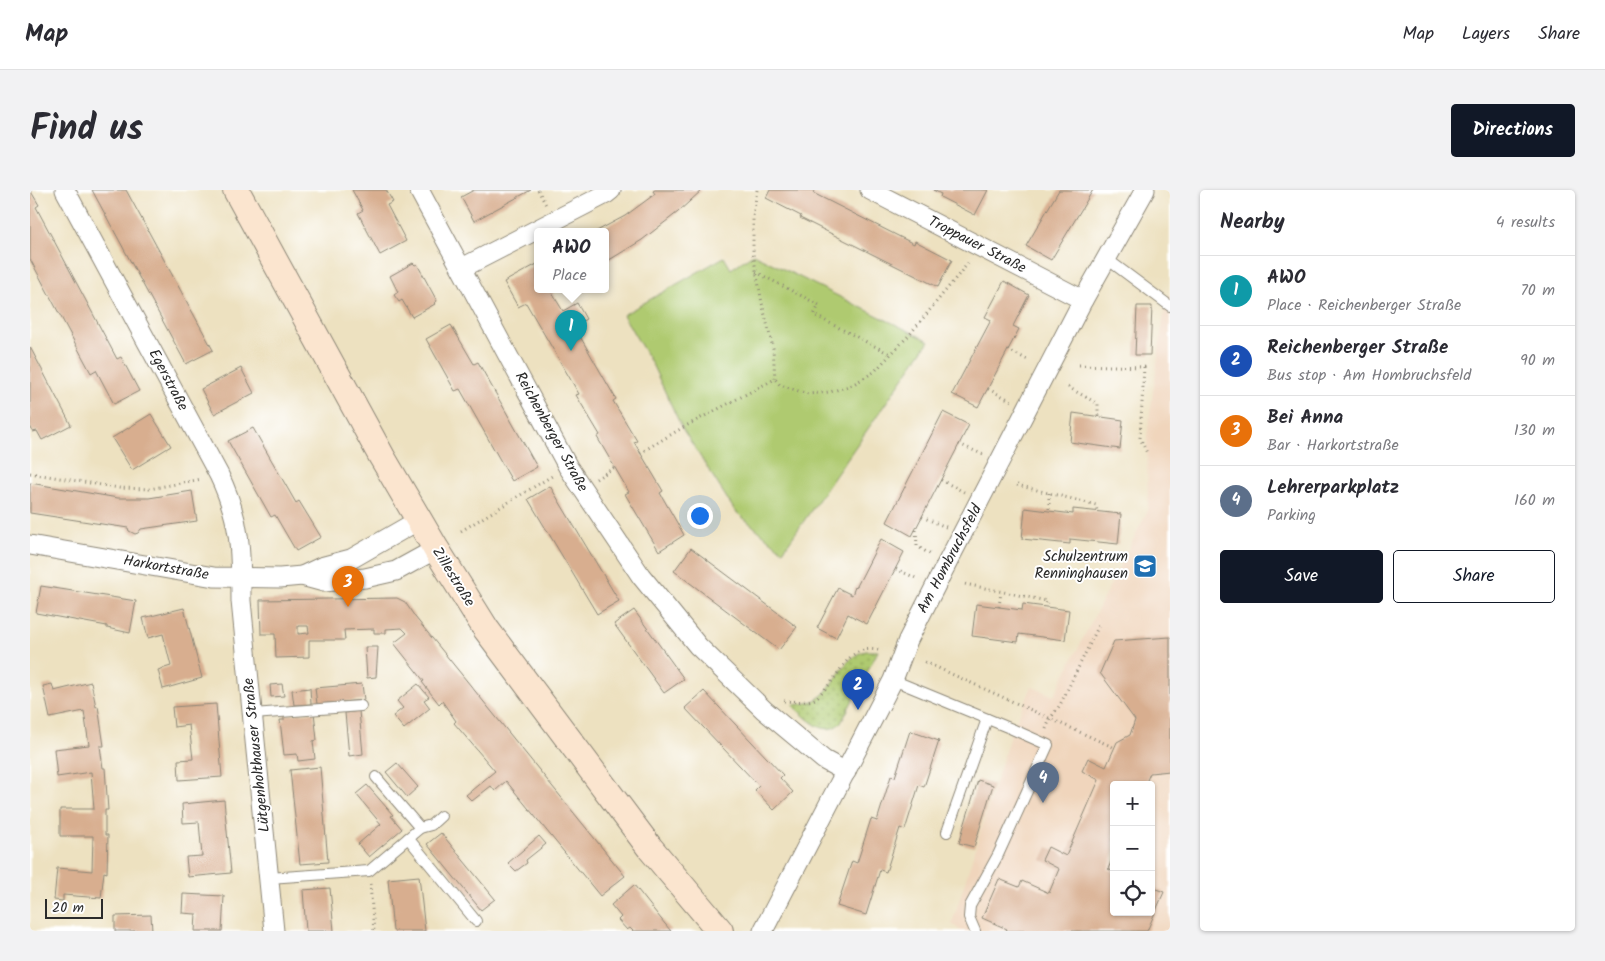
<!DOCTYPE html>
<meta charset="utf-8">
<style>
:root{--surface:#fff;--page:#f2f2f3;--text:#2b2b33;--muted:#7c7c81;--line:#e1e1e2;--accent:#111827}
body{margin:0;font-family:Kalam,sans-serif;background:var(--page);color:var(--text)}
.controls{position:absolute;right:15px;bottom:15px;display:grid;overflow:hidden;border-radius:5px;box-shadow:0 1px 4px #0004}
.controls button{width:45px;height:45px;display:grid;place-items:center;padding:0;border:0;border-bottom:1px solid var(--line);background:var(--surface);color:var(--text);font:25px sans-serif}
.scale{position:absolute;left:15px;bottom:12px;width:58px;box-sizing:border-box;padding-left:5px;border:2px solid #2b2b2b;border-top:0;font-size:14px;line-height:18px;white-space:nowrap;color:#2b2b2b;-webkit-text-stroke:4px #fff;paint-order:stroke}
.you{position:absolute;left:669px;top:325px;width:18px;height:18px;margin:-12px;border:4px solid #fff;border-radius:50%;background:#1a73e8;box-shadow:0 0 0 8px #1a73e833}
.badge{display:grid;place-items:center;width:32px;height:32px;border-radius:50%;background:var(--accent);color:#fff;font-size:16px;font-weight:700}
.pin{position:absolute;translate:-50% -41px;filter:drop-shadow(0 1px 2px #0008)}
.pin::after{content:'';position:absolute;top:26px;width:18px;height:15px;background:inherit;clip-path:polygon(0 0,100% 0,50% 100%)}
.popup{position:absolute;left:504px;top:38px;width:75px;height:65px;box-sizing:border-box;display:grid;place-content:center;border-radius:5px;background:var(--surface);filter:drop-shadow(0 1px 4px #0005);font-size:16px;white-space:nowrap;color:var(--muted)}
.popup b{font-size:19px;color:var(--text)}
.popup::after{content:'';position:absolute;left:50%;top:100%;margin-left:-10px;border:10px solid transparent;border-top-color:var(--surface)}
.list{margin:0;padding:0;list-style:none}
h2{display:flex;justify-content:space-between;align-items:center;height:65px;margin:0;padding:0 20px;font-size:21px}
h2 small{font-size:16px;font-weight:400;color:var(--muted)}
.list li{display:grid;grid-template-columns:32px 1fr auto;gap:15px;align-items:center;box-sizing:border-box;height:70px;padding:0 20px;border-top:1px solid var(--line)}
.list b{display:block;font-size:19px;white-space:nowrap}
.list p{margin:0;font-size:16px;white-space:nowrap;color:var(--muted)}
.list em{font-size:16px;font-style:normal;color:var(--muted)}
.actions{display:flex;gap:10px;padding:15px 20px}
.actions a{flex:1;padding:11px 0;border:1px solid var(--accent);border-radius:5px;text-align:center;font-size:18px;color:var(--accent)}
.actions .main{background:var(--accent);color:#fff}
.icon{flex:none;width:28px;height:28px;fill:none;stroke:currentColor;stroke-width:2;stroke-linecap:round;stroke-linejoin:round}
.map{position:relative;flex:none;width:1140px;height:741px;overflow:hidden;border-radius:5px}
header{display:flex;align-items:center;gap:30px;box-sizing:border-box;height:70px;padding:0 25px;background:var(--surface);border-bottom:1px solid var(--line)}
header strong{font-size:24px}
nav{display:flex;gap:28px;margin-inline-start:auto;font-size:18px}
.intro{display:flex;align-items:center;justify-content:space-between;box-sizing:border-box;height:120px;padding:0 30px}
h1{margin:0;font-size:35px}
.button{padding:12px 22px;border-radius:5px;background:var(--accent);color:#fff;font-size:18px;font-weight:700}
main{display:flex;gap:30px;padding:0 30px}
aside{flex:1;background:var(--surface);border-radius:5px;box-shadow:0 1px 4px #0004}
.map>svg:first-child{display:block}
.built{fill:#f0d5bc;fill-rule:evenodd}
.grass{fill:url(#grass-dots);stroke:#6d7a4e}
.green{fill:#afca70;stroke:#6d7a4e}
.building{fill:#d8ae8f;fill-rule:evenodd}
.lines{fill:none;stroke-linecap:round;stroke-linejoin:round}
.service-casing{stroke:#8c8676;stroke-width:12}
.minor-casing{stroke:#8c8676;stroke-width:21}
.secondary-casing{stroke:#8c8676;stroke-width:28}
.path{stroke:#8c8676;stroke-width:3;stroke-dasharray:1 4;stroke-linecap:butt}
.service{stroke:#fff;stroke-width:10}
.minor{stroke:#fff;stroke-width:19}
.secondary{stroke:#fbe5cf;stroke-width:26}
.labels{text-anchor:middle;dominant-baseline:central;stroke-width:4;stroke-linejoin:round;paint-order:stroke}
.street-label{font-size:15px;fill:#2b2b2b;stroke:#fff}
.poi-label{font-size:15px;fill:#2b2b2b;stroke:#fff;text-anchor:end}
</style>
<header>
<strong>Map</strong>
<nav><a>Map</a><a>Layers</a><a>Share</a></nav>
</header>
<div class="intro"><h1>Find us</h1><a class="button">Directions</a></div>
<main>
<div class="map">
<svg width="1140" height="741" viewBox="0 0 1140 741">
<defs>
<pattern id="grass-dots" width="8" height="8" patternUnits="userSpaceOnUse" patternTransform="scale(1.25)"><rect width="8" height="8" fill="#afca70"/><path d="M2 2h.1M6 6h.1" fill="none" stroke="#8fa45c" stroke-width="1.8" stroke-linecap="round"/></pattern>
</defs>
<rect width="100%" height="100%" fill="#fff"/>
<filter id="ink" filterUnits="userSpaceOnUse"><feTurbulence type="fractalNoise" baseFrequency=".02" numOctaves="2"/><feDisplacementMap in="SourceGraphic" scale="10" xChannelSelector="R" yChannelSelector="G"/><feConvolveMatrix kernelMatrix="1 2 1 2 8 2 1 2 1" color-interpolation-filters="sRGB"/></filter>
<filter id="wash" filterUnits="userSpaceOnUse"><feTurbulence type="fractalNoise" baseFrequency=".0096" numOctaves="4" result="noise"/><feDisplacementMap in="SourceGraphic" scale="20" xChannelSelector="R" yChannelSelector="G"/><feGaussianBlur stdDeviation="1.12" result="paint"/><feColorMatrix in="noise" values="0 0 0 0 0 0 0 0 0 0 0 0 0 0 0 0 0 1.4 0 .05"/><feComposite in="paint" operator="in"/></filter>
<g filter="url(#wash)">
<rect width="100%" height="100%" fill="#ede1c0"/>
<path class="built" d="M1140 102V741H931L922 734 982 539 1002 497 1024 506 1118 320 1117 246 1134 123ZM1084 595H1121V722H1084Z"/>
<path class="grass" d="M836 461H848L812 531C795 551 776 527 762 515 770 514 778 514 785 510 807 499 810 467 836 461Z"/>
<path class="green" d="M723 64 899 151 753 361 705 321 652 238 622 174 593 125 694 67 701 79Z"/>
<g id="blocks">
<g class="building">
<path d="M0 0 9 15 6 17 87 169 91 167 109 201 84 214 66 180 61 183 0 69Z"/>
<path d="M62 0H96L183 160 156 174Z"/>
<path d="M322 0H356L363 12 357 15 376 51 350 65 328 23 333 20Z"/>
<path d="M444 0H501L444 31 431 7Z"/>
<path d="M625 0H672L648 22 612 50 576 72 575 42H565L595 26 625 4 623 1Z"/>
<path d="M740 0H782L784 1 783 3 884 54 885 51 922 70 908 97 770 28 771 26 736 8Z"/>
<path d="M903 0H958L945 25 910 7 911 4Z"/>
<path d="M1029 0H1063L1021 70 996 56Z"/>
<path d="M383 73 385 75 387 74 407 111 404 113 405 114 382 127 372 110 369 112 364 105 368 102 360 86Z"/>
<path d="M507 74V100H528L522 103 533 121 547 113 556 129 544 136 586 209 583 211 607 251 604 252 633 301 630 303 654 345 629 361 595 304 599 302 567 247 570 245 546 205 549 204 538 185 496 113 488 117 474 92Z"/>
<path d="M974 91 999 105 983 136 989 139 948 217 922 204 961 130 955 127Z"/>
<path d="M1107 116H1122L1120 165H1105Z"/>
<path d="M421 135 444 174 448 172 507 277 482 291 430 199 425 201 396 149Z"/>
<path d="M0 157 41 235 12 250 7 241 3 242 0 236Z"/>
<path d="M211 178 224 203 184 224 171 199Z"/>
<path d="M913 222 939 235 882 346 857 332Z"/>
<path d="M1043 223 1093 230 1090 259 1040 252Z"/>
<path d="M121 224 141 256 102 280 82 248Z"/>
<path d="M223 238 266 313 269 311 291 347 266 361 245 325 241 327 198 251Z"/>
<path d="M0 293 88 308H119L162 301 167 331 111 339 108 343 105 344 99 341 98 338 0 323Z"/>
<path d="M520 296 589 411 567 424 498 309Z"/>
<path d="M995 318 1043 324V319L1091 324 1088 354 1040 349V354L992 349Z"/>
<path d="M851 349 874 362 837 434 818 424 806 448 787 438 808 398 822 405 825 397 826 398Z"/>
<path d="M661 358 767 437 749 460 644 381Z"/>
<path d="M11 396 106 411 100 443 77 438V436L6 423Z"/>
<path d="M367 408 375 412 385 427 595 686 570 706 476 591 465 601 461 596 442 611 436 605 465 581 424 533 426 531 412 511 409 514 392 492 394 491 364 453 377 443 372 438 356 439V443H344V439L314 440 315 450H279V467L246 468 245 444H231L230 410ZM268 436H278L279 443 268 444Z"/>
<path d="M946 414 992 420 993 414 1039 420 1035 450 989 444 988 452 942 446Z"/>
<path d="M154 418 172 488 133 499 128 480 141 476 133 444 118 448 113 428Z"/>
<path d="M604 420 654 489 634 503 584 434Z"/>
<path d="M1140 447V581L1120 583 1115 595H1084V665L1078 679 1084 682V722H1121V697L1134 702 1117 741H976L977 739 952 728 969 689 989 697 992 691 1019 703 1029 679 1012 670 1018 657 1036 666 1069 590 1052 581 1058 568 1076 577 1087 552 1100 545 1105 530 1070 483 1084 451Z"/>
<path d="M335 457H348L346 487 337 488Z"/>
<path d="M61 492 66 517 68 516 74 556H70L73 578H75L78 620H75V645H78L77 683 74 682 71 708 33 705V711L24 710 27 678 62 681 63 646H30V619H64L61 582 27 587 24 559 59 555 54 521 20 528 13 496 22 494 24 501Z"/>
<path d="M252 494 254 506 241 507 240 495Z"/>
<path d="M332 494 334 510 287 514 285 498Z"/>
<path d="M388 494 399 507 394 510 400 518 374 539 363 526 373 518 367 511Z"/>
<path d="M280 498 281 514 264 515 262 500Z"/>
<path d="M674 501 753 585 750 588 763 602 744 620 725 600 729 596 655 518Z"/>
<path d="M186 514 192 587 149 590 148 570 163 569 159 535 144 537 142 517Z"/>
<path d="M329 521 333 564 319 566 315 523Z"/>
<path d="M284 522 287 550 283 551 285 569 268 571 267 564 254 565 250 530H254V525Z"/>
<path d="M880 541 909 551 894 597 889 595 875 640 870 638 856 682 850 680 836 725 807 716 822 671 827 673 841 629 847 631 861 586 865 587Z"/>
<path d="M367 573 388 597 377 607 356 582Z"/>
<path d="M290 577 298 672 270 674 260 580Z"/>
<path d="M948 590 963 595 944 657 929 653Z"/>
<path d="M337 595 363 625 361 626 372 639 339 667 328 654 351 634 326 604Z"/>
<path d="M194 610 201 683 158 687 156 667 172 666 169 632 153 633 152 614Z"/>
<path d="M411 643 465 709 451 720 397 654Z"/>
<path d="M509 646 516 654 496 670 497 673 486 681 478 673Z"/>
<path d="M389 686 395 741H363L358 689Z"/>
<path d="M604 695 635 734 641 741H603L600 738 597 740 588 730 591 727 581 715Z"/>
<path d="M300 698 304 741H276L273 700Z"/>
<path d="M153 704 194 706 192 741H165L166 724 152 723Z"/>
<path d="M121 725 122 741H85V726Z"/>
</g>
</g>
</g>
<g filter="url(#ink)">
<use href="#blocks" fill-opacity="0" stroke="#8c8676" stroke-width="1"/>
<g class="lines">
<g class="service-casing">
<g id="service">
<path d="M1077 69 1140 116"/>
<path d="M863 490 982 539 1018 555 968 665 940 716 939 727 945 741"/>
<path d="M223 524 331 516"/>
<path d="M346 587 390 638"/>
<path d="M917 642 957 529"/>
<path d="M378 648 446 731"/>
<path d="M239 688 339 681 390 638 401 635 411 626"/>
</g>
</g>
<g class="minor-casing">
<g id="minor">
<path d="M35 0 189 285C211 331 211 361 211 411L244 741"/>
<path d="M389 0 538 277 611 386 668 456 734 520 794 570 816 582"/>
<path d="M840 0 1053 110"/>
<path d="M432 78 576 4 581 0"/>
<path d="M0 355 184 387 250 388 272 386 294 392 335 388 366 381 406 359"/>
<path d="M272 386 291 377 321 369 389 330"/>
<path d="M733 741 863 490 878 450 913 381 1053 110 1115 0"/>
</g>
</g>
<g class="secondary-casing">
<path id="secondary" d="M206 0 352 267 406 359 456 439 620 658 690 741"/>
</g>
<g class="path">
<path d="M508 0 516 15"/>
<path d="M727 0 723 26V64L732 113 743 158 745 189"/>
<path d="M726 82 789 115 784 125 860 164"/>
<path d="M978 160 1000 171"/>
<path d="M1049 175 1114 177 1110 248 1117 263"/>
<path d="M1038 197 1068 214V227"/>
<path d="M958 199 982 211"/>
<path d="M929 254 954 265"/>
<path d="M610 263 652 238 745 189 750 195 778 204 800 202 822 195 844 182 881 143 939 72"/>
<path d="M0 283 89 298 119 299 172 289"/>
<path d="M566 289 585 277"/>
<path d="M911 290 934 302"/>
<path d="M987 295 1066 315 1067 321"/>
<path d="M1019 303V321"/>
<path d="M892 327 916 337"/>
<path d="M886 340 887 356 901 365"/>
<path d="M431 341 522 286"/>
<path d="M866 379 888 389"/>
<path d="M935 394 1017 411 1016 417"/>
<path d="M969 417 971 402"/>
<path d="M895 472 1085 558"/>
<path d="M754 511C763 511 776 513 785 509 788 507 791 503 793 501 814 482 817 452 852 461"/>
<path d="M1016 539 1020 529 1030 515 1069 435"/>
<path d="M340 694 344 741"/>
</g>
<use href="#service" class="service"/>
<use href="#minor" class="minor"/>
<use href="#secondary" class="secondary"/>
</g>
</g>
<defs>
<g id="school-square" transform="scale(1.25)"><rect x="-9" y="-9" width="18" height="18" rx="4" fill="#1f6fb2" stroke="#fff"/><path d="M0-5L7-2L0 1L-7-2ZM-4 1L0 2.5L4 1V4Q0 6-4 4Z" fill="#fff"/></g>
</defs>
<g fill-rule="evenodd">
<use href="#school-square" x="1115" y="376"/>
</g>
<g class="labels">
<g class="street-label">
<text transform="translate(947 55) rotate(27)">Troppauer Straße</text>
<text transform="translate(138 190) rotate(62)">Egerstraße</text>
<text transform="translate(521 242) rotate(61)">Reichenberger Straße</text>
<text transform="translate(920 369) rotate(-62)">Am Hombruchsfeld</text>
<text transform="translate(136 378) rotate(10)">Harkortstraße</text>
<text transform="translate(423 387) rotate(58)">Zillestraße</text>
<text transform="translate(227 565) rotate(-96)">Lütgenholthauser Straße</text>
</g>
<g class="poi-label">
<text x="1098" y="367">Schulzentrum<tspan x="1098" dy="17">Renninghausen</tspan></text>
</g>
</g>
</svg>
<div class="controls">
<button>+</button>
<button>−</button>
<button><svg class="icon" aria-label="locate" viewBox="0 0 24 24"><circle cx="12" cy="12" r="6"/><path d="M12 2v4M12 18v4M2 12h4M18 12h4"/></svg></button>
</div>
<div class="scale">20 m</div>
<div class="you"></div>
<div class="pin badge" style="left:541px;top:161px;background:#0f9aa8">1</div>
<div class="popup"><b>AWO</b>Place</div>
<div class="pin badge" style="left:828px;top:520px;background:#1a4fb4">2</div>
<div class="pin badge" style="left:318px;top:417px;background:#e8710a">3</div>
<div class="pin badge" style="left:1013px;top:613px;background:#5c6f8a">4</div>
</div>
<aside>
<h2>Nearby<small>4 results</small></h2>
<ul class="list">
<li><span class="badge" style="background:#0f9aa8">1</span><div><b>AWO</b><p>Place · Reichenberger Straße</p></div><em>70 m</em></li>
<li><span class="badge" style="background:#1a4fb4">2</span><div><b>Reichenberger Straße</b><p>Bus stop · Am Hombruchsfeld</p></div><em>90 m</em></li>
<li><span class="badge" style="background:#e8710a">3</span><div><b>Bei Anna</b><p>Bar · Harkortstraße</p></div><em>130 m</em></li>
<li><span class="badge" style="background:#5c6f8a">4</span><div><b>Lehrerparkplatz</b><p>Parking</p></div><em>160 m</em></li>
</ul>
<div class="actions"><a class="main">Save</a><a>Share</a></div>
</aside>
</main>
